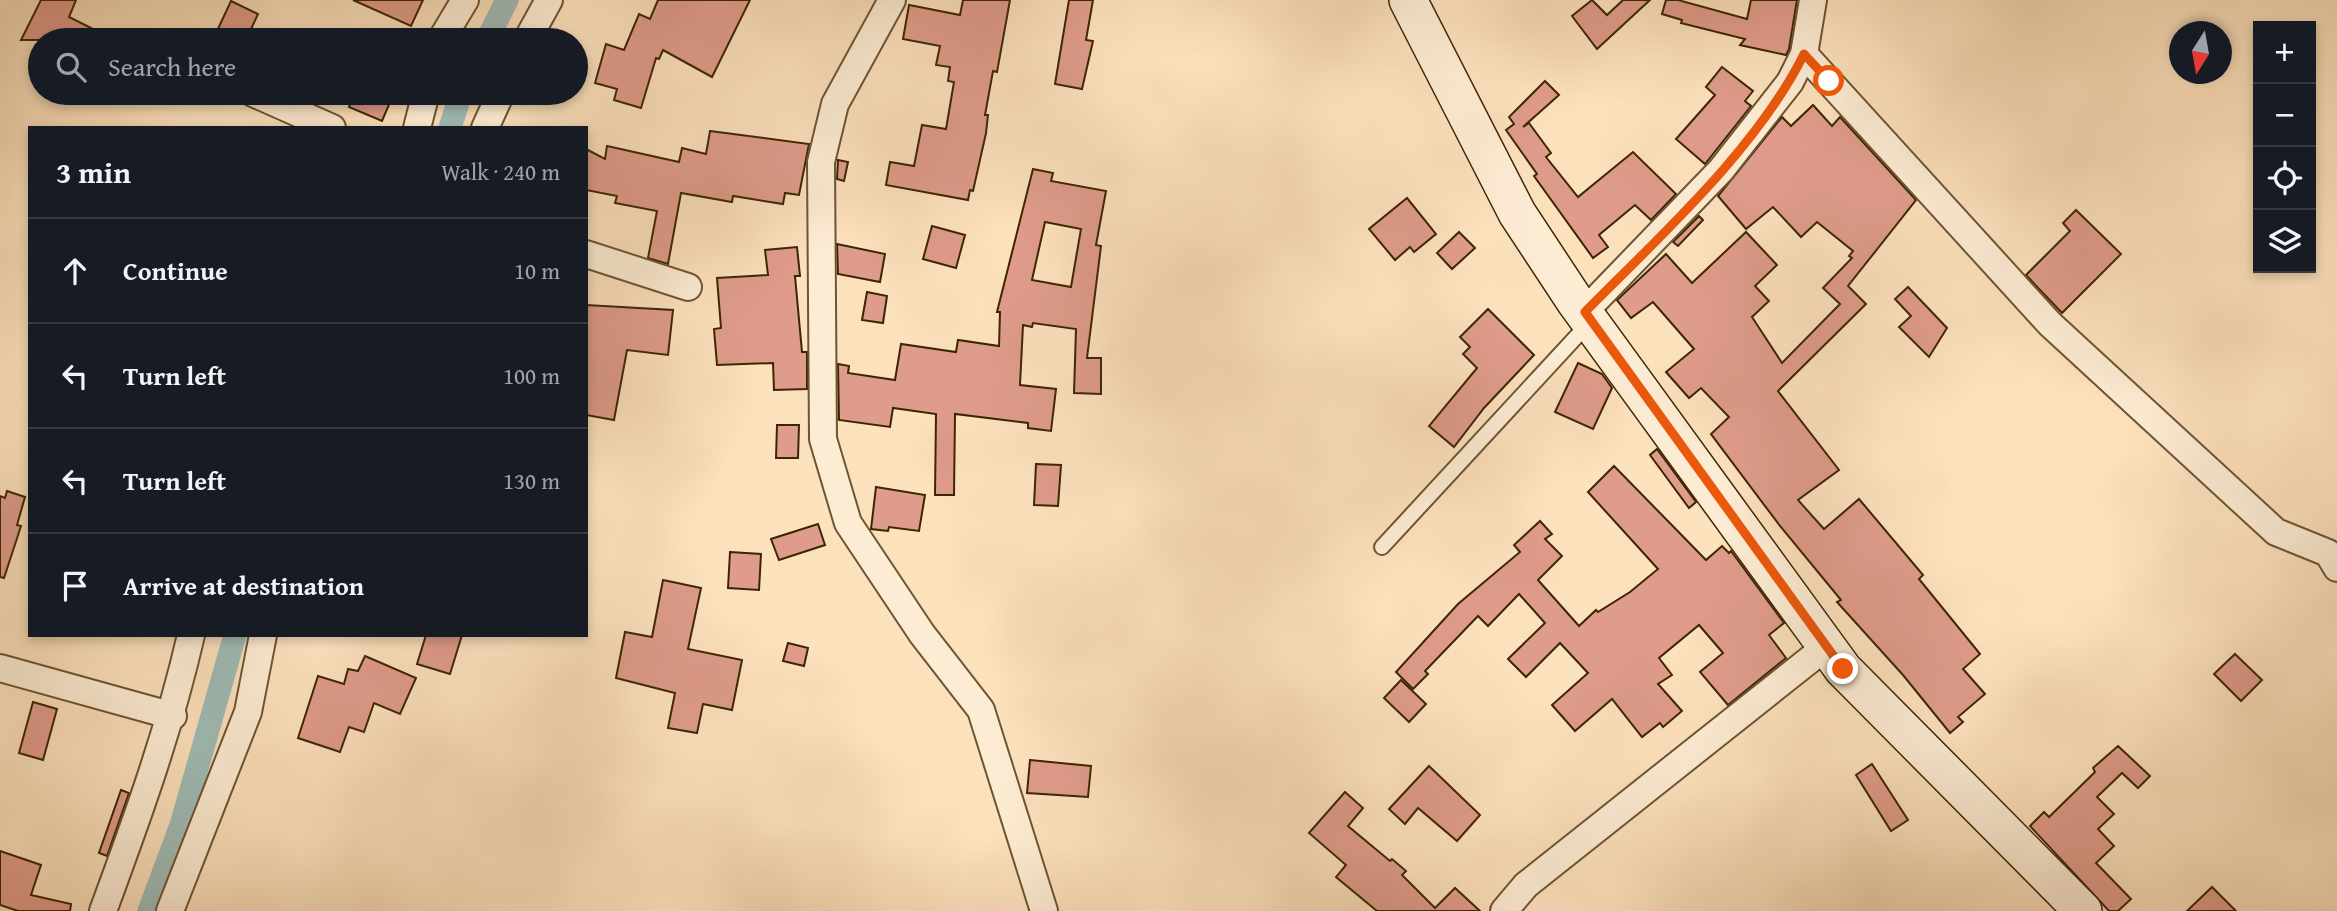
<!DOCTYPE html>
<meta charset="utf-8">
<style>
:root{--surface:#171b24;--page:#20242c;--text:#f1f3f6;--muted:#9ea1a6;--line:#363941}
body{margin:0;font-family:"Gentium Book Plus",serif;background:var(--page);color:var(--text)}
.controls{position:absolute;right:21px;top:21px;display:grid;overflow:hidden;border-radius:0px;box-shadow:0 4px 10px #0003}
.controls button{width:63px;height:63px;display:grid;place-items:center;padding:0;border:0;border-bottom:2px solid var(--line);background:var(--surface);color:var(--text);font:35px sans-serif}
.compass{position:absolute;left:2169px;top:21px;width:63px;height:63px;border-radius:50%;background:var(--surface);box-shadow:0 4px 10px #0003;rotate:191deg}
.stop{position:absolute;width:21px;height:21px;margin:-16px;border:5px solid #ea580c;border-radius:50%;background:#fff}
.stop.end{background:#ea580c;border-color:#fff;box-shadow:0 2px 7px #0008}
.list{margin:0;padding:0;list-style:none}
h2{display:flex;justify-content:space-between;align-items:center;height:91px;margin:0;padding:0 28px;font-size:30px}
h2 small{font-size:23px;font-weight:400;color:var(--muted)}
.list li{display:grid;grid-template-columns:46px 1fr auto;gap:21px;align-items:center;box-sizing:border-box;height:105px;padding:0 28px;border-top:2px solid var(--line)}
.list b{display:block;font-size:26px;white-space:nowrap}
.list em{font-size:23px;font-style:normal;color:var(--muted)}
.icon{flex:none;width:38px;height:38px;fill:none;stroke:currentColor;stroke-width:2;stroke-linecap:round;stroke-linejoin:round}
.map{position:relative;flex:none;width:2337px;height:911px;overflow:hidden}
.search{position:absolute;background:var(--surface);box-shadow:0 4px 10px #0003;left:28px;top:28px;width:560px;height:77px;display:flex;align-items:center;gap:18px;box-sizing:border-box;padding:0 24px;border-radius:38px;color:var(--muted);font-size:26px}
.panel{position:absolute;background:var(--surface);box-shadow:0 4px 10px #0003;left:28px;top:126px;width:560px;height:511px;border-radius:0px}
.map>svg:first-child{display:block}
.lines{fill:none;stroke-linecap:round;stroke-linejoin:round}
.canal{stroke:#a0bcb6;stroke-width:23}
.building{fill:#df9b8b;stroke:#3c2601;stroke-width:2;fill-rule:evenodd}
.lane-casing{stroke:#6c5530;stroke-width:18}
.street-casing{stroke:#6c5530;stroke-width:30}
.secondary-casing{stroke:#3c2601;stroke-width:40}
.lane{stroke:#fdecd4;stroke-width:14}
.street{stroke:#fdecd4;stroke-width:26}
.secondary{stroke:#fdecd4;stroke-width:37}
.route{stroke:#ea580c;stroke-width:9}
</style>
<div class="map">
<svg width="2337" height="911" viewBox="0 0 2337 911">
<rect width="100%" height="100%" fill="#fce1bd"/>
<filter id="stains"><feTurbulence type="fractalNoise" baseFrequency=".00286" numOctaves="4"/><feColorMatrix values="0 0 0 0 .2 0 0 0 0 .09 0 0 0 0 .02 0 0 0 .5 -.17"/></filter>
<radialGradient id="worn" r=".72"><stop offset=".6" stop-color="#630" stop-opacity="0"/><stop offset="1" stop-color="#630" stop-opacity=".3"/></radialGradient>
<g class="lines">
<g class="canal">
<path d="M487 40 507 0"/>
<path d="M450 128 461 93"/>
<path d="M149 911 181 825 235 635"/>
</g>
</g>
<g class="building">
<path d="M41 0H76L69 17 115 40H21Z"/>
<path d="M353 0H423L411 26Z"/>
<path d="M658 0H750L712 77 663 50 659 59 656 58 641 108 614 100 617 89 595 83 606 44 624 50 639 14 650 19Z"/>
<path d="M963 0H1010L997 72 993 71 985 115H988L986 133 973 191 970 190 968 200 886 185 890 162 914 166 922 125 946 129 954 82 948 81 950 67 936 65 940 46 903 39 909 5 960 15Z"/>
<path d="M1069 0H1093L1086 40 1093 41 1082 89 1055 84Z"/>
<path d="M1592 0 1607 15 1623 0H1650L1597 49 1572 16Z"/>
<path d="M1666 0H1678L1747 19 1751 0H1797L1789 49 1786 55 1740 45 1745 39 1681 23 1682 20 1662 14Z"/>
<path d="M231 1 258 14 246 40H233L216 33Z"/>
<path d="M1722 67 1753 91 1745 101 1751 106 1705 164 1676 139 1715 95 1706 87Z"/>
<path d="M1545 81 1559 95 1523 127 1529 123 1551 153 1546 157 1578 197 1633 152 1676 194 1651 220 1635 205 1599 235 1608 247 1593 258 1534 176 1537 174 1506 130 1514 124 1509 117Z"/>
<path d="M355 93H394L382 121 349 107Z"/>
<path d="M1813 105 1832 126 1840 117 1916 200 1848 286 1866 304 1778 391 1839 470 1798 500 1824 529 1859 499 1923 575 1919 579 1980 654 1963 669 1985 694 1958 717 1963 722 1950 733 1903 675 1837 602 1841 600 1780 526 1711 434 1729 417 1701 388 1689 398 1666 372 1694 349 1653 302 1631 318 1617 300 1666 254 1692 283 1746 232 1777 265 1755 286 1769 301 1752 317 1782 363 1840 304 1823 288 1852 258 1849 256 1853 251 1817 222 1801 237 1773 207 1746 229 1718 196 1782 117 1791 126Z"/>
<path d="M710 131 809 144 799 195 785 193 783 204 733 196 732 202 681 193 668 264 648 258 657 211 615 203 617 196 586 190V149L605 159 607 146 679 162 682 148 706 154Z"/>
<path d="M838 160 848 162 844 181 837 179Z"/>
<path d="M1033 169 1053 173 1051 181 1106 191 1096 245 1101 246 1087 358H1101V394L1074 393 1076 329 1033 323 1032 327 1023 325 1020 385 1056 389 1051 431 1028 428V423L955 414 954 495H935L936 414 893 408 890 427 839 420 838 364 849 366 848 373 895 380 901 344 956 352 958 340 999 346 1000 312H997ZM1045 222 1081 229 1071 287 1032 280Z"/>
<path d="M1407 198 1436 234 1414 252 1410 247 1395 260 1369 229Z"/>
<path d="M2076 210 2121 254 2062 313 2026 275 2070 231 2063 223Z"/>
<path d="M1699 216 1703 220 1678 246 1673 242Z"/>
<path d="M932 226 965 235 956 268 923 259Z"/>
<path d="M1459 232 1475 248 1452 269 1437 253Z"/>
<path d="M837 244 885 254 880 282 838 274Z"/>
<path d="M797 247 800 276H795L802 352H807V389L774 390 773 363 717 365 714 329 721 328 717 278 768 275 765 250Z"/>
<path d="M1908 287 1947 328 1929 357 1899 327 1911 316 1895 299Z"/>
<path d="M867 292 887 296 883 323 862 320Z"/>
<path d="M586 305 673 310 668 355 627 350 614 420 586 415Z"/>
<path d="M1488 309 1534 355 1484 408 1454 447 1429 426 1477 368 1463 354 1470 347 1460 337Z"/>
<path d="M1578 363 1602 374 1612 388 1593 429 1555 412Z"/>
<path d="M777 425H799L798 458H776Z"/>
<path d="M1657 449 1696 502 1689 508 1650 455Z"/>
<path d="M1036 464 1061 465 1058 506 1034 505Z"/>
<path d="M1614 466 1706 560 1722 546 1729 553 1731 551 1784 623 1769 635 1786 658 1728 705 1700 672 1723 653 1699 625 1659 658 1672 675 1658 684 1682 711 1663 727 1660 723 1642 737 1612 699 1575 731 1552 705 1588 673 1560 643 1526 677 1508 659 1545 623 1519 594 1488 626 1478 616 1425 671 1428 674 1413 689 1396 672 1458 604 1520 552 1514 545 1540 521 1552 534 1545 539 1562 556 1538 580 1579 626 1596 610 1598 612 1630 592 1658 569 1588 492Z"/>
<path d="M876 487 925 495 919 531 889 527 888 531 871 529Z"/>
<path d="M7 491 25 497 17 525 21 526 4 578 0 577V496L5 498Z"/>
<path d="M818 524 825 545 779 560 771 539Z"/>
<path d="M730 552 761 554 759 590 728 588Z"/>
<path d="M663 580 701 588 688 649 742 660 732 710 703 704 697 733 668 728 675 693 616 678 625 632 652 637Z"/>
<path d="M426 635H462L450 674 417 664Z"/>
<path d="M788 643 808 648 804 666 783 661Z"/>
<path d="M2235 654 2262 680 2241 701 2214 674Z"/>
<path d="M365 656 416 678 400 714 374 703 364 732 349 727 340 752 298 738 318 676 344 684 348 669 358 671Z"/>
<path d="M1401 680 1426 704 1409 722 1384 698Z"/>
<path d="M33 702 57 709 43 760 19 753Z"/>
<path d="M2118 746 2150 776 2138 788 2122 773 2097 797 2114 814 2098 829 2114 846 2096 863 2131 899 2118 911H2109L2030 826 2044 812 2049 817 2095 772 2093 768Z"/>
<path d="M1030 760 1091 766 1088 797 1027 793Z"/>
<path d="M1872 764 1908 820 1891 831 1856 775Z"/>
<path d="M1429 766 1480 815 1457 841 1418 808 1405 824 1389 809Z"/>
<path d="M121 790 129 793 107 856 99 853Z"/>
<path d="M1345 792 1363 808 1348 826 1390 861 1392 859 1406 871 1402 875 1435 908 1455 888 1480 911H1377L1336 877 1346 865 1309 833Z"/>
<path d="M0 851 41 865 31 895 71 904 70 911H18L0 905Z"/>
<path d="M2212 887 2236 911H2187Z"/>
</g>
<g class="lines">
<g class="lane-casing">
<path id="lane" d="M1382 547 1589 323"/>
</g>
<g class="street-casing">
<g id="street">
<path d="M892 0 835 104 821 162 823 439 848 523 922 634 981 710 1044 911"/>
<path d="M441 40 465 0"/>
<path d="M527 40 549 0"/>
<path d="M1804 54 2050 324 2276 532 2328 553 2337 568"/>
<path d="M253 93 332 128"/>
<path d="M417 128 426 93"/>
<path d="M485 128 501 93"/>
<path d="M586 254 688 287"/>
<path d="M1585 311 1721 170 1790 82 1804 54 1813 0"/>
<path d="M0 668 173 716"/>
<path d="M103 911C137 819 169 731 191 635"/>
<path d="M170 911 248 712 263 635"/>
<path d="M1504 911 1526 885 1827 646"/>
</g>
</g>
<g class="secondary-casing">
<path id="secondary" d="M1408 0 1517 213 1575 301 1843 669 2083 911"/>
</g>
<use href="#lane" class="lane"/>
<use href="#street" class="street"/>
<use href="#secondary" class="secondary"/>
</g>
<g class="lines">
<path class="route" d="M1829 81 1804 54C1757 149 1659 237 1585 312L1843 669"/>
</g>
<rect width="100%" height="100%" filter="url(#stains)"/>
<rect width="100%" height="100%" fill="url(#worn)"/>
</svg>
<div class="controls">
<button>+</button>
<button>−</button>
<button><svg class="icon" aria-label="locate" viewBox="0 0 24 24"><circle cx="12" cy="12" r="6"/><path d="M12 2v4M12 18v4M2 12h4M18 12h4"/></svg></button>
<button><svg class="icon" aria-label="layers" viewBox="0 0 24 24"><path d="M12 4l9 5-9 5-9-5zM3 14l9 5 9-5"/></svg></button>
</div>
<svg class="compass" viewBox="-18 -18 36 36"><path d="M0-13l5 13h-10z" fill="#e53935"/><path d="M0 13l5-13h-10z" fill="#9ea1a6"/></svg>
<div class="stop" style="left:1829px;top:81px"></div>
<div class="stop end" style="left:1843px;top:669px"></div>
<div class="search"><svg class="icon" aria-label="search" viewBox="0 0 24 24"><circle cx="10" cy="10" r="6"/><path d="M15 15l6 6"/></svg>Search here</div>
<section class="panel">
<h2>3 min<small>Walk · 240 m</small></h2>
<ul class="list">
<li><svg class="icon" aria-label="ahead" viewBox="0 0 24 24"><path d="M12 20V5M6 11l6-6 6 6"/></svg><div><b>Continue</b></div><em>10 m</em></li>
<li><svg class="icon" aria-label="left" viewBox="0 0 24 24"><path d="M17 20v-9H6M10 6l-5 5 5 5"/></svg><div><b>Turn left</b></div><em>100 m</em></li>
<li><svg class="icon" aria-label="left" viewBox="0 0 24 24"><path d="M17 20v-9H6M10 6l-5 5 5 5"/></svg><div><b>Turn left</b></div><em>130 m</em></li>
<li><svg class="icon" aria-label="arrive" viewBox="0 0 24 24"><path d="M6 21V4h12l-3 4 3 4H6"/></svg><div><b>Arrive at destination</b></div></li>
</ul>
</section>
</div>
